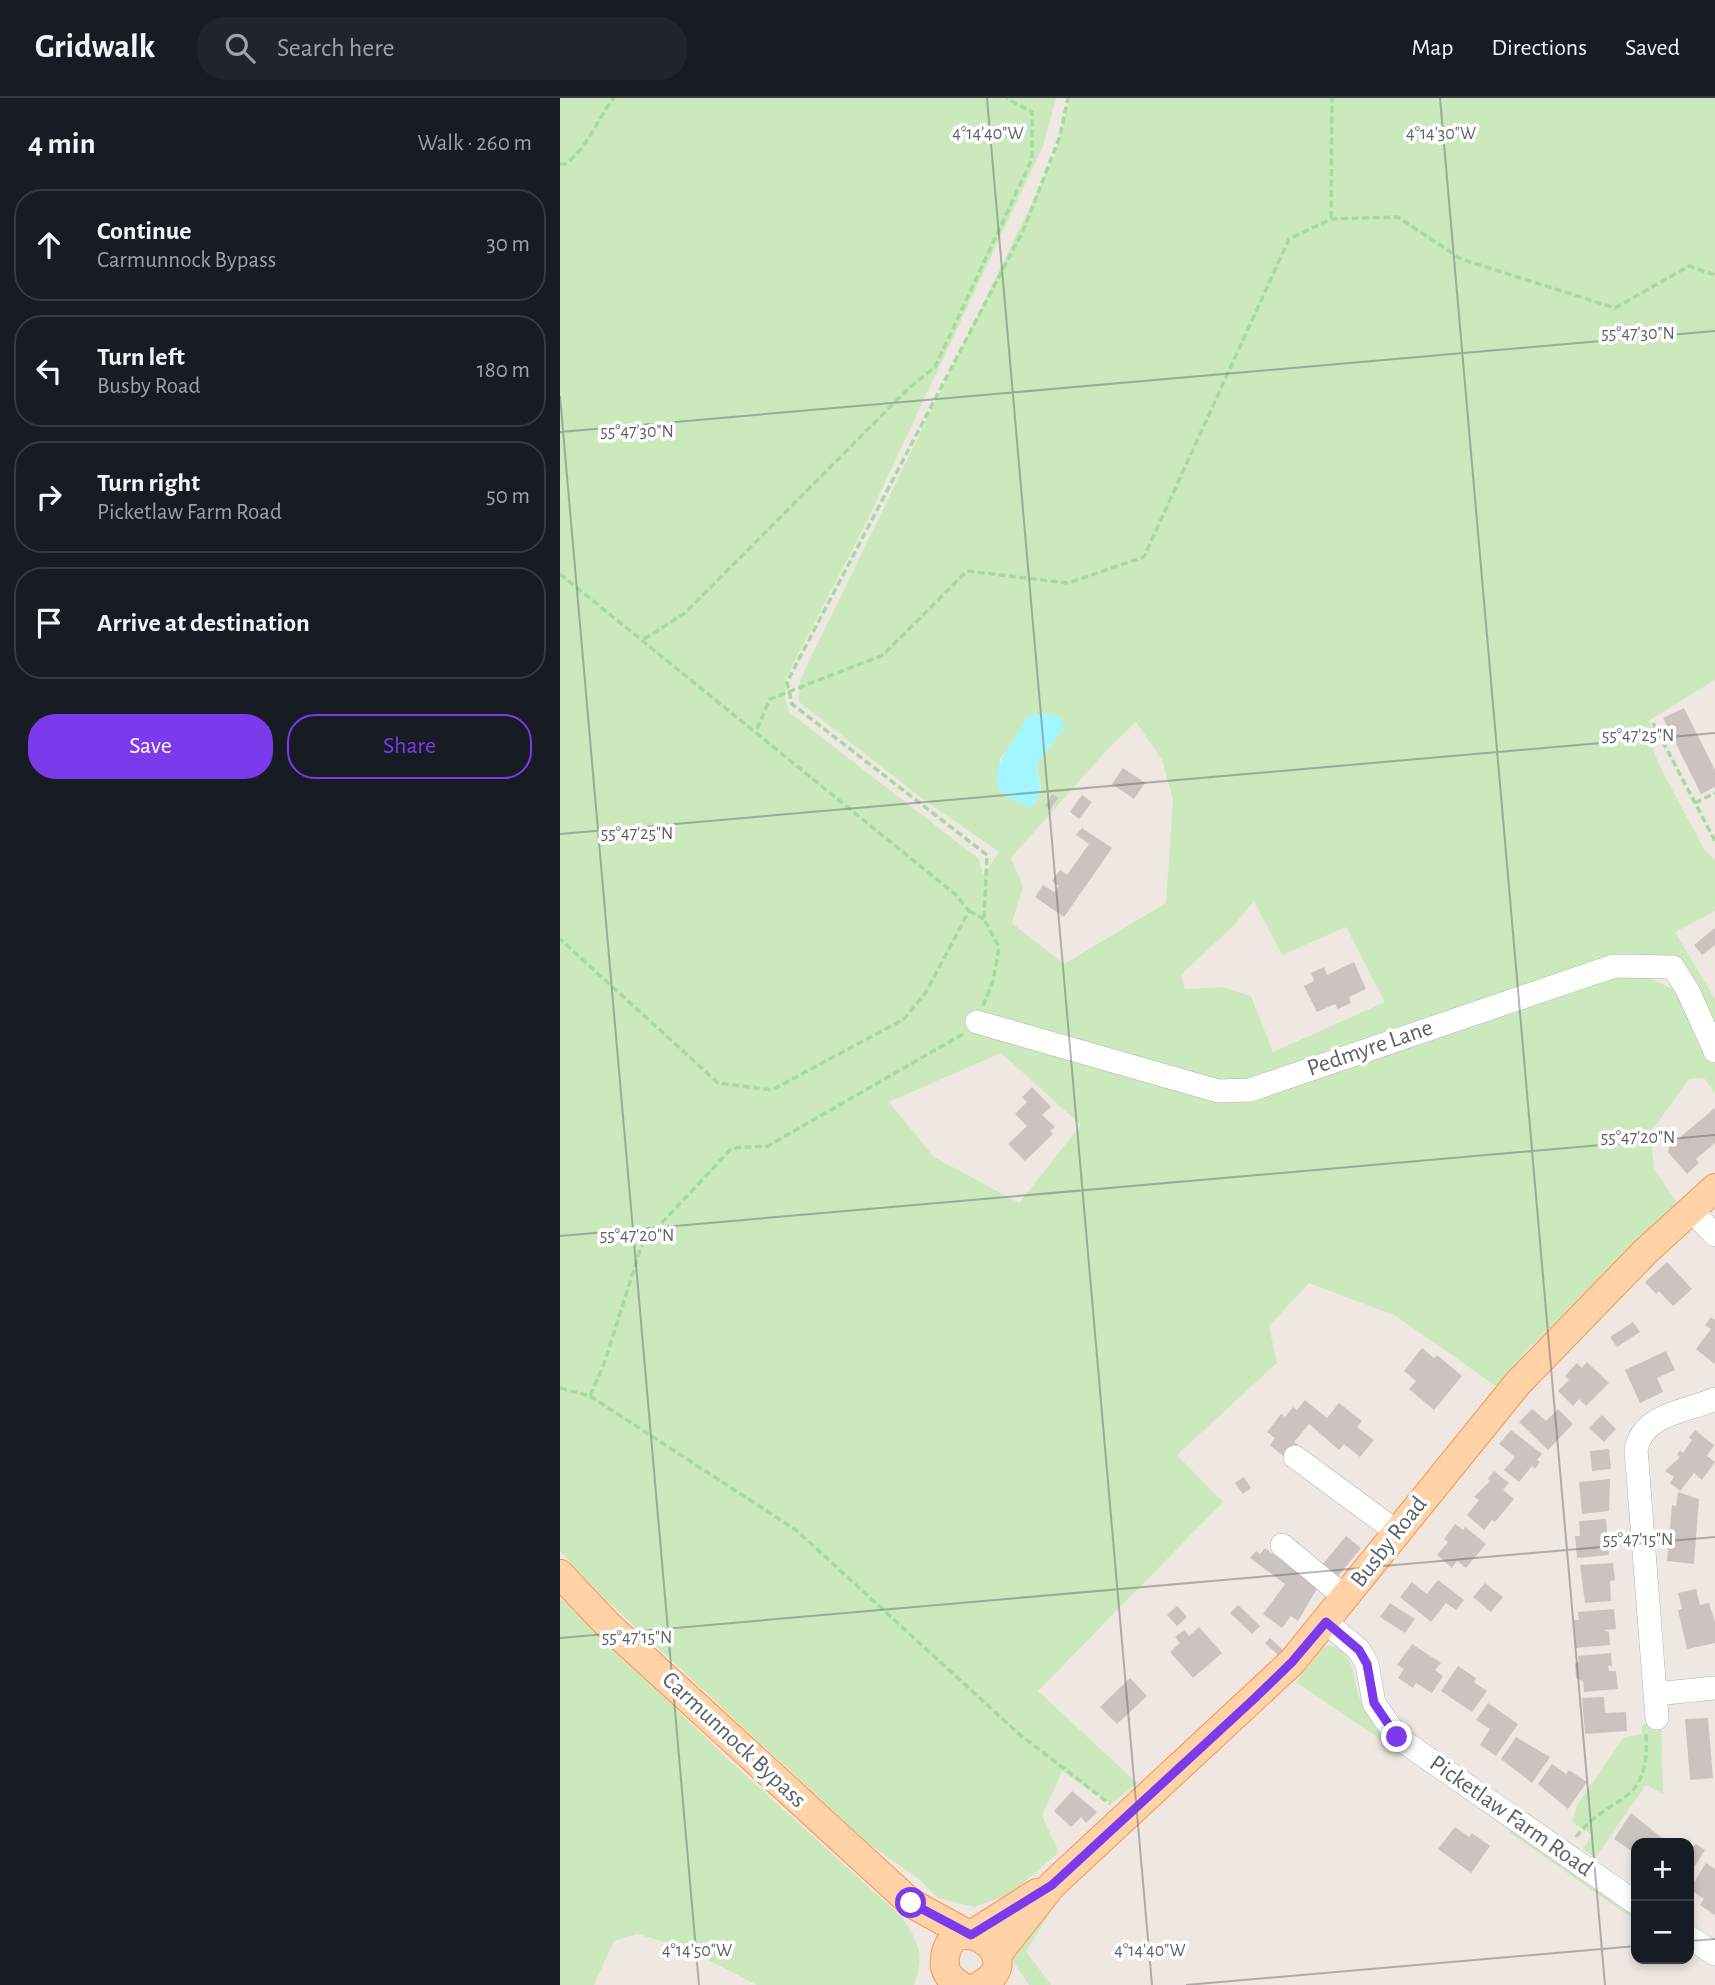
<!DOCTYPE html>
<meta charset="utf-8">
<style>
:root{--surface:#171b24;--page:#20242c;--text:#f1f3f6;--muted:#9ea1a6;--line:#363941;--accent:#7c3aed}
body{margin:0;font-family:"Alegreya Sans",sans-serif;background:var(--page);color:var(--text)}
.controls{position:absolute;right:21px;bottom:21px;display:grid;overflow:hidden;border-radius:14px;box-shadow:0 4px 10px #0003}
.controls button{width:63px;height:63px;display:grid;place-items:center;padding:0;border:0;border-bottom:2px solid var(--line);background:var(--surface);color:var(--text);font:35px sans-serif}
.stop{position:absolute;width:21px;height:21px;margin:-16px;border:5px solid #7c3aed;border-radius:50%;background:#fff}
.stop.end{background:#7c3aed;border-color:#fff;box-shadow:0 2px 7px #0008}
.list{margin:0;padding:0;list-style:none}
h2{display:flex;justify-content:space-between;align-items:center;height:91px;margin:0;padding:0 28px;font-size:30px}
h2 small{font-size:23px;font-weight:400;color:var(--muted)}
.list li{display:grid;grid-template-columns:46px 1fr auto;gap:21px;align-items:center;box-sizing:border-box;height:112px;margin:0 14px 14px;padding:0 14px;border:2px solid var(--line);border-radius:28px}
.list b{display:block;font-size:26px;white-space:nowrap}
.list p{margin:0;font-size:23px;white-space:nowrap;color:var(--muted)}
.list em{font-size:23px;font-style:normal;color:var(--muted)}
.actions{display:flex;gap:14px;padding:21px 28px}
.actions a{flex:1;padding:16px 0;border:2px solid var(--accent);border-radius:28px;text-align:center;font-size:24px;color:var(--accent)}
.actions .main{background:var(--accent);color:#fff}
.icon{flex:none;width:38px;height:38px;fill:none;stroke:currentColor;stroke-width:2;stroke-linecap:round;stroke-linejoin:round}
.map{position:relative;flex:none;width:1155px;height:1887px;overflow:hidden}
header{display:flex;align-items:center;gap:42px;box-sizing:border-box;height:98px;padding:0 35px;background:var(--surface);border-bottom:2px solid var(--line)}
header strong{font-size:33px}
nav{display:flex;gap:38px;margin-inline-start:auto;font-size:24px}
.search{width:490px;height:63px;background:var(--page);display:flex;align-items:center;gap:18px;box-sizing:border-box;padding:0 24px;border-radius:28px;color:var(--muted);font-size:26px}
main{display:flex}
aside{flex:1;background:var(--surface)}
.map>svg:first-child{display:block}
.green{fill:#cce9bd;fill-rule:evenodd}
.water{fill:#a2f6ff}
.building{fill:#cac3bf}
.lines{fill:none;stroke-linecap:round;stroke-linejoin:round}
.minor-casing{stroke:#aeb4b7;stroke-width:24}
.major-casing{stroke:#fd914e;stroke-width:30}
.path{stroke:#a3dc9f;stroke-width:3.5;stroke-dasharray:7 3.5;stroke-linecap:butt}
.minor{stroke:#fff;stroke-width:23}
.major{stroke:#ffd3a7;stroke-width:28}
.route{stroke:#7c3aed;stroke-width:9}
.ticks{fill:none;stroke:#5b6265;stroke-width:2;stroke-opacity:0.45}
.labels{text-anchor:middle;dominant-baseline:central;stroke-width:7;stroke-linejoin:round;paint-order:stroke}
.street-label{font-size:24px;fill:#5b6265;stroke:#fff}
.ticks-label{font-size:18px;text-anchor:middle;fill:#5b6265;stroke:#fff;stroke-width:7;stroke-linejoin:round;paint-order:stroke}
</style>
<header>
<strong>Gridwalk</strong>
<div class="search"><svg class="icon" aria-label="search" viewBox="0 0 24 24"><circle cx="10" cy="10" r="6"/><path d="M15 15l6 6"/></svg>Search here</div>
<nav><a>Map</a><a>Directions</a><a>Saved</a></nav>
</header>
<main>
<aside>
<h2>4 min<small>Walk · 260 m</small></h2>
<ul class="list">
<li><svg class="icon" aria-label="ahead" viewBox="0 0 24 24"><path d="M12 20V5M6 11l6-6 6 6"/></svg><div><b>Continue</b><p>Carmunnock Bypass</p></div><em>30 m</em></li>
<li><svg class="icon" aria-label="left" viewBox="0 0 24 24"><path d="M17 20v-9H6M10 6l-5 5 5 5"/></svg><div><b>Turn left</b><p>Busby Road</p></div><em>180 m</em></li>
<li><svg class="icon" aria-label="right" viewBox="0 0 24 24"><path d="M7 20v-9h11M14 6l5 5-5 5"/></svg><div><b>Turn right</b><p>Picketlaw Farm Road</p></div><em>50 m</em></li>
<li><svg class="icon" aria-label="arrive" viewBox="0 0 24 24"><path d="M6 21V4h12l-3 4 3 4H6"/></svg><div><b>Arrive at destination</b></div></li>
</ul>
<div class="actions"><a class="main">Save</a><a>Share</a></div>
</aside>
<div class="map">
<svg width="1155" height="1887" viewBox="0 0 1155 1887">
<rect width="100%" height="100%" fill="#efe8e2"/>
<g class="green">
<path d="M0 0H496L483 48 305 427 226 580 225 600 229 614 419 761 423 777 439 754 360 699 238 603 240 582 493 62 510 0H1155V582L1088 623 1096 637 1089 640 1099 667 1144 751 1155 762V813L1115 834 1155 901V931L1122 869 1066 873 1083 877 1121 895 1155 964V995L1144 980 1129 981 1090 1035 1094 1070 1116 1103 1115 1107 967 1252 940 1291 836 1218 749 1185 709 1228 717 1265 617 1357 663 1404 478 1593 577 1685 551 1706 502 1673 482 1718 499 1754 451 1796 414 1809 378 1800 359 1781 308 1745 44 1500 0 1453ZM467 619 504 630 477 665 481 694 469 710 461 703 439 662 454 644ZM576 624 602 662 613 701 606 805 504 866 452 825 463 789 451 760 546 653ZM694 803 722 857 786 829 825 904 713 954 691 898 663 889 625 891 621 877 675 826ZM441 955 521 1027 459 1105 374 1059 329 1004Z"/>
<path d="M0 1499 173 1666 341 1818C358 1843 366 1857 354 1887H197L122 1849 77 1836 54 1843 34 1887H0Z"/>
<path d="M769 1547C797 1555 792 1580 800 1601 808 1619 818 1633 830 1648L736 1584 764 1549Z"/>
<path d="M1101 1625 1103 1696 1086 1687 1035 1760 1023 1751 1032 1737 1012 1724 1017 1707 1064 1639 1082 1636V1627Z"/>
<path d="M954 1731 1076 1814V1823L949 1734Z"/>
<path d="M510 1784 466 1853 491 1887H469L451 1860Z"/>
</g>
<path class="water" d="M486 615 502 621 504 630 477 665C477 682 487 699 469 710 462 704 452 703 445 698 419 678 459 639 467 619Z"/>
<g class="building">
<path d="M1124 610 1155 672V689L1141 696 1103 620Z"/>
<path d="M563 670 585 685 574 701 552 686Z"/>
<path d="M492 696 498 700 490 712 485 708Z"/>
<path d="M522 697 532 704 519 721 510 714Z"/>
<path d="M522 730 552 750 504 819 475 799 483 787 494 794 499 788 492 783 500 772 507 777 529 746 516 737Z"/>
<path d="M1155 830V847L1142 857 1134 847Z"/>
<path d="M794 864 806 891 789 899 791 905 778 911 775 906 757 914 744 888 754 883 751 875 764 869 767 877Z"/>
<path d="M472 989 491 1009 482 1017 495 1029 490 1033 493 1036 465 1063 448 1046 467 1028 455 1016 467 1004 462 999Z"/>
<path d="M1155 1010V1045L1136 1061 1139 1065 1127 1076 1108 1054 1113 1037 1118 1041Z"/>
<path d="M1107 1164 1132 1191 1113 1208 1099 1193 1096 1196 1085 1184Z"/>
<path d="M1151 1219 1155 1222V1266L1136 1251 1151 1231 1145 1227Z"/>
<path d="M1073 1224 1080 1234 1057 1249 1050 1239Z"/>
<path d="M862 1250 874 1260 877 1257 902 1278 874 1312 849 1291 856 1283 844 1273Z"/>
<path d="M1106 1253 1115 1272 1097 1280 1103 1294 1080 1305 1065 1272Z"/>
<path d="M1027 1264 1049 1285 1026 1308 1019 1301 1013 1308 998 1293 1009 1282 1005 1278 1017 1265 1022 1270Z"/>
<path d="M745 1302 767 1320 779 1305 802 1323 797 1329 814 1342 800 1359 784 1346 779 1352 749 1326 734 1344 738 1347 727 1361 710 1347 715 1340 707 1334 721 1316 725 1319 733 1309 737 1312Z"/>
<path d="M972 1311 986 1323 998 1311 1013 1326 988 1352 959 1324Z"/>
<path d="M1042 1317 1056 1331 1044 1344 1029 1330Z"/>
<path d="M951 1332 982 1356 977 1362 980 1364 975 1371 972 1368 959 1384 944 1372 955 1359 939 1346Z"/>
<path d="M1135 1332 1154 1347 1147 1358 1155 1364 1142 1382 1134 1375 1120 1393 1110 1385 1114 1379 1105 1373 1120 1359 1117 1357 1120 1352 1123 1355 1132 1342 1129 1340Z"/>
<path d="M1049 1351 1051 1371 1032 1373 1030 1353Z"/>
<path d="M934 1373 949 1385 943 1392 954 1401 935 1424 932 1422 924 1432 907 1417 919 1402 914 1399 930 1383 928 1381Z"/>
<path d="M684 1379 691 1390 683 1396 675 1385Z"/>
<path d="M1050 1381 1049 1413 1022 1416 1019 1384Z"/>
<path d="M1118 1394 1139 1401 1134 1466 1107 1463 1112 1407 1116 1408Z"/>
<path d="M1046 1421 1049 1457 1017 1460 1015 1438H1020L1019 1423Z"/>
<path d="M895 1426 903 1432 905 1429 926 1446 906 1470 897 1463 892 1470 877 1457 888 1444 884 1441Z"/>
<path d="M786 1438 801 1450 778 1478 763 1466Z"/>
<path d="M705 1450 758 1489 738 1523 731 1518 722 1530 703 1516 725 1486 690 1460 696 1453 700 1456Z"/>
<path d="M1053 1465 1055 1482 1050 1483 1051 1503 1025 1505 1020 1467Z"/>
<path d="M878 1482 904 1502 896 1512 886 1505 871 1524 840 1499 852 1484 867 1496Z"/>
<path d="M925 1485 943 1499 931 1514 913 1499Z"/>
<path d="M1136 1491 1140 1507 1149 1505 1155 1524V1545L1127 1551 1118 1512 1122 1511 1118 1495Z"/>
<path d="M830 1505 855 1521 845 1535 820 1519Z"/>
<path d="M678 1507 700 1528 692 1536 670 1515Z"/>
<path d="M617 1508 627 1519 617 1528 607 1517Z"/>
<path d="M1054 1511 1056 1531 1044 1532 1049 1534 1050 1547 1016 1550 1014 1522H1019L1018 1514Z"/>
<path d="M639 1529 662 1555 633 1580 610 1554 620 1545 615 1539 624 1532 629 1538Z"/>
<path d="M710 1540 723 1552 718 1557 705 1545Z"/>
<path d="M852 1546 881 1565 875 1572 883 1578 872 1595 856 1585 853 1590 838 1580 844 1571 837 1567Z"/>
<path d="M1051 1555 1052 1568H1048L1049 1573H1056L1058 1591 1024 1594 1023 1583 1016 1580 1015 1565 1019 1564 1018 1558Z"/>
<path d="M898 1568 916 1580 914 1584 927 1593 912 1614 881 1593Z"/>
<path d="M570 1580 587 1598 557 1626 540 1609Z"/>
<path d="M1044 1599 1045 1615 1066 1614 1067 1633 1025 1636 1022 1600Z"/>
<path d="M928 1605 958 1626 936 1658 920 1647 930 1631 916 1622Z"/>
<path d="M1148 1620 1153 1680 1130 1682 1125 1621Z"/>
<path d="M956 1639 990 1659 972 1685 941 1661Z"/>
<path d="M992 1666 1006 1676 1009 1672 1027 1684 1008 1711 978 1686Z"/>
<path d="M512 1693 537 1714 526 1725 521 1719 511 1729 494 1713Z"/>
<path d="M1071 1715 1102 1740 1098 1745H1076V1756L1054 1741Z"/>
<path d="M895 1729 909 1739 912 1735 930 1748 911 1775 878 1751Z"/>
<path d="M1136 1746 1145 1752 1129 1777V1752Z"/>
<path d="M1146 1765 1155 1771V1817L1140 1807 1144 1801 1130 1791Z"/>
</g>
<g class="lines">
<g class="minor-casing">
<g id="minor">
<path d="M417 924 658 993 690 992 1054 868 1113 869 1128 893 1155 953"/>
<path d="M1132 1113 1155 1137"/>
<path d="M735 1359 837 1434"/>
<path d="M722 1447 786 1500"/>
<path d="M766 1524 799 1552 807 1566 814 1605 837 1639 1076 1805"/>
<path d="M1096 1596 1155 1590"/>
<path d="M1097 1620 1076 1351C1084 1315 1126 1314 1155 1301"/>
<path d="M1129 1839 1155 1856"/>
</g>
</g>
<g class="major-casing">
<g id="major">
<path d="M0 1476 49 1528 351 1805 409 1837"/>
<path d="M411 1837 477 1795"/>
<path d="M436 1858 492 1787 732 1564 958 1285 1085 1154 1155 1090"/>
<path d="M400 1887C390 1881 383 1873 385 1860 391 1806 473 1860 420 1887"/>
</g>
</g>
<g class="path">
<path d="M0 66H5C29 49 35 24 54 0"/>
<path d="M771 120 772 0"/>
<path d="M0 476 396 797 409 813 366 894 344 921 212 992 158 985 0 841"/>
<path d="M84 541 125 515 349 290 375 269 472 61V14L446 0"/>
<path d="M1093 625 1155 743"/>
<path d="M197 631 210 601 323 557 407 473 508 485 584 459 729 141 771 121 838 119 901 161 1055 210 1129 168 1155 177"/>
<path d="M1135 705 1155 695"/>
<path d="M409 813 424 821"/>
<path d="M423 908 433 883 439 849 424 821 427 757 232 606 227 584 464 131 500 38 508 0"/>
<path d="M0 1290 30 1298 44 1266 82 1146 172 1050 208 1048 403 936"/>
<path d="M30 1298 236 1432 459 1636 550 1706"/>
<path d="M1016 1739C1051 1693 1090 1712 1086 1635"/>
</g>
<use href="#minor" class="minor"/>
<use href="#major" class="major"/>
</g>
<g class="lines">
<path class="route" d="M351 1805 411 1837 492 1787 695 1600 732 1564 766 1524 799 1552 807 1566 814 1605 837 1639"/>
</g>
<path class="ticks" d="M427 0 592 1887M880 0 1045 1887M0 298 139 1887M0 334 1155 233M0 736 1155 635M0 1138 1155 1037M0 1540 1155 1439M1129 1843 1155 1841M626 1887 1076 1848"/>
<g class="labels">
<g class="street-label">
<text transform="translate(810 950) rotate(-19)">Pedmyre Lane</text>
<text transform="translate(829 1444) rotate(-52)">Busby Road</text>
<text transform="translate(174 1642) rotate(43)">Carmunnock Bypass</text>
<text transform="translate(951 1718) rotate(35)">Picketlaw Farm Road</text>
</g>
</g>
<g class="ticks-label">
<text x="428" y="41">4°14'40"W</text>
<text x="881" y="41">4°14'30"W</text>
<text x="1078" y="241">55°47'30"N</text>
<text x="77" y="339">55°47'30"N</text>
<text x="1078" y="643">55°47'25"N</text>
<text x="77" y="741">55°47'25"N</text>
<text x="1078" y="1045">55°47'20"N</text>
<text x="77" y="1143">55°47'20"N</text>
<text x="1078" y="1447">55°47'15"N</text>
<text x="77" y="1545">55°47'15"N</text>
<text x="137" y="1858">4°14'50"W</text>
<text x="590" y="1858">4°14'40"W</text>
</g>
</svg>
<div class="controls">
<button>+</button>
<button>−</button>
</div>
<div class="stop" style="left:351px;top:1805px"></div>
<div class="stop end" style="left:837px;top:1639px"></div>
</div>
</main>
